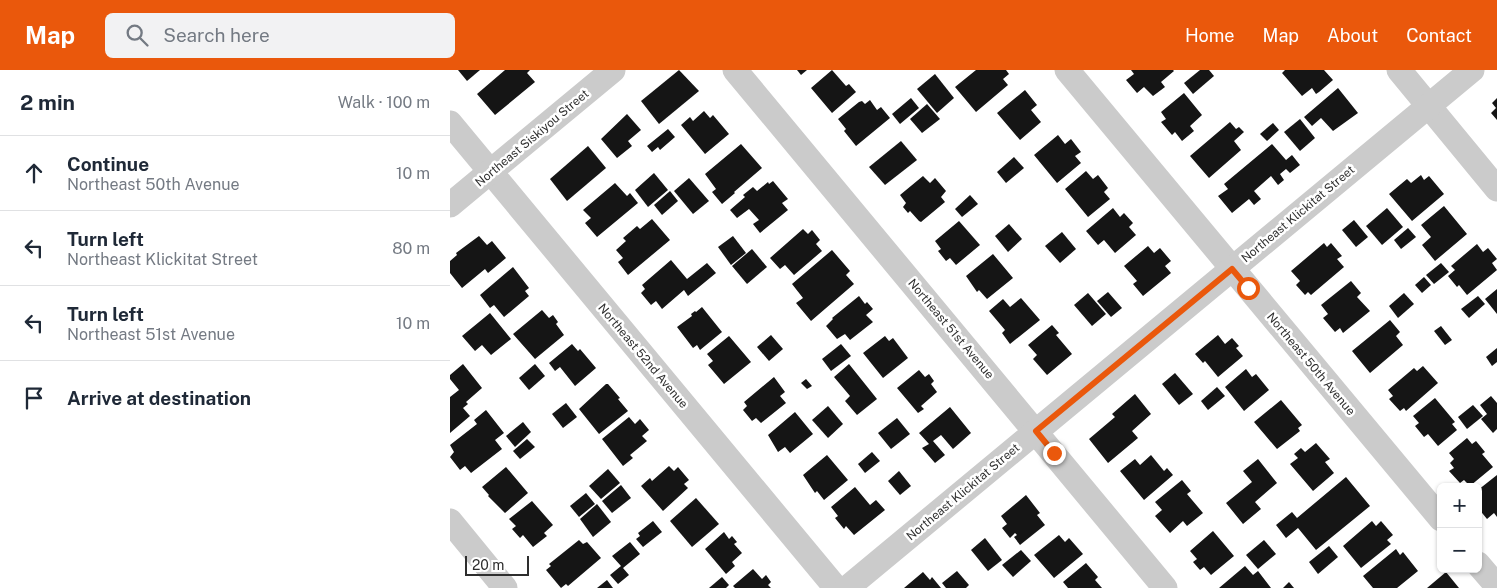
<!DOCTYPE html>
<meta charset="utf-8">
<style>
:root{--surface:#fff;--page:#f2f2f3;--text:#1f2937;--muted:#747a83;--line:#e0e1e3;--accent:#ea580c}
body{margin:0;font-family:"Public Sans",sans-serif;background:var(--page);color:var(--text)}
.controls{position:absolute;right:15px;bottom:15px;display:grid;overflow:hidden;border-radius:8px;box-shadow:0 1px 4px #0004}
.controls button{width:45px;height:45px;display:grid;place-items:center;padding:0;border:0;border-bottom:1px solid var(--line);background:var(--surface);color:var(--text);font:25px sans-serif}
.scale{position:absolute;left:15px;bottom:12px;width:64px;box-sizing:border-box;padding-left:5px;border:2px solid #2e2e2e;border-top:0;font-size:14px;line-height:18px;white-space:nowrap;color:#2e2e2e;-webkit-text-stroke:4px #fff;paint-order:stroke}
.stop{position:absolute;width:15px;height:15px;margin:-11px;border:4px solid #ea580c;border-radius:50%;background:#fff}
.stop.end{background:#ea580c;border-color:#fff;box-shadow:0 1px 5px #0008}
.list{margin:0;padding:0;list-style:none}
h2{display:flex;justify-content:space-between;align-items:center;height:65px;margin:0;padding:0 20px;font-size:21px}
h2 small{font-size:16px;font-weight:400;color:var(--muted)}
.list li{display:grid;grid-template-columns:32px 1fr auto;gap:15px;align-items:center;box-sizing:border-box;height:75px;padding:0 20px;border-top:1px solid var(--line)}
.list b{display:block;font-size:19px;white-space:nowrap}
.list p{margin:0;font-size:16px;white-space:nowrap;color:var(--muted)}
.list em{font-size:16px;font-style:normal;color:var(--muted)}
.icon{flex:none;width:28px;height:28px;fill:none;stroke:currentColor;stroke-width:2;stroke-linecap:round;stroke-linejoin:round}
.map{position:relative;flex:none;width:1047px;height:518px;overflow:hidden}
header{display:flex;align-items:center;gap:30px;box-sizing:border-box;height:70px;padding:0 25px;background:var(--accent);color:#fff}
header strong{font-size:24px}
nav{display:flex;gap:28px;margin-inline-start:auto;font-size:18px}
.search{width:350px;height:45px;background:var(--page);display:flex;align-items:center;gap:12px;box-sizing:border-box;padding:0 18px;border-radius:8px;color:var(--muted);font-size:19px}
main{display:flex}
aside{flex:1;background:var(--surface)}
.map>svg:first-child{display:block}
.building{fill:#151515}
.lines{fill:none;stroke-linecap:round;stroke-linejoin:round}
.street{stroke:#cbcbcb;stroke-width:25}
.route{stroke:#ea580c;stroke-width:6}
.labels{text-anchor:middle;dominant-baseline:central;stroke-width:5;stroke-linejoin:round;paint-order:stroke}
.street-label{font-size:12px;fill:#2e2e2e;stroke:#fff}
</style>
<header>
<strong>Map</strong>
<div class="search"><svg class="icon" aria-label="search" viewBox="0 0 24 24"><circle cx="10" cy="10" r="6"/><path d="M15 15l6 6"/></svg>Search here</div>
<nav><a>Home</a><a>Map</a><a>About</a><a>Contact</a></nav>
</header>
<main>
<aside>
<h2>2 min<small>Walk · 100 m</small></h2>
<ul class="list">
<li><svg class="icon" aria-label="ahead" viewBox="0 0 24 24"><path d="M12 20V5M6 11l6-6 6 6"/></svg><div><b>Continue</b><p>Northeast 50th Avenue</p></div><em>10 m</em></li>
<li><svg class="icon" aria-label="left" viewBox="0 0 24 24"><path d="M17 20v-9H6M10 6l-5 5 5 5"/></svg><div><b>Turn left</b><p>Northeast Klickitat Street</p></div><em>80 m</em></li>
<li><svg class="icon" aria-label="left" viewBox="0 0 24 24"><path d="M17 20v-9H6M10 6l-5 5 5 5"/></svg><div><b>Turn left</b><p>Northeast 51st Avenue</p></div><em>10 m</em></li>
<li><svg class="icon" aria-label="arrive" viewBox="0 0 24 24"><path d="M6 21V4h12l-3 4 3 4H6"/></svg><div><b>Arrive at destination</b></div></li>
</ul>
</aside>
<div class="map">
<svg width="1047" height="518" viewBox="0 0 1047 518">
<rect width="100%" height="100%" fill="#fff"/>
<g class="building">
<path d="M8 0H30L17 11Z"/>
<path d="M55 0H80L77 3 85 12 45 45 27 24Z"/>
<path d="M229 0 249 21 209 54 191 31Z"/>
<path d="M347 0H357L351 5Z"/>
<path d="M382 0 396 16 399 14 406 22 382 43 361 18Z"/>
<path d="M526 0H556L559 4 553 9 558 15 526 42 505 17Z"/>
<path d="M681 0H723L724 1 711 12 715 17 703 26 694 17 687 23 676 10 684 4Z"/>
<path d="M750 0H759L764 6 743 24 734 13Z"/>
<path d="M835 0H874L883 10 869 22 866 24 862 18 852 26 832 3Z"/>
<path d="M485 4 504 28 487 43 467 19Z"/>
<path d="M888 18 908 43 883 61 871 48 862 56 854 47Z"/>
<path d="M575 20 587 35 581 40 591 52 570 70 547 43Z"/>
<path d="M734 23 752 45 740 56 744 61 732 71 725 62 722 65 711 52 716 49 711 42Z"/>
<path d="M461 28 469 38 450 54 442 44Z"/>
<path d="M1047 28V50L1041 43 1046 38 1042 33Z"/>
<path d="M420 30 427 40 431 37 440 48 406 76 394 61 396 59 388 49 409 32 412 31 415 34Z"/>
<path d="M477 34 490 49 472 63 460 49Z"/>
<path d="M254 41 260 48 263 45 279 64 255 84 231 55 240 47 243 51Z"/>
<path d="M177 44 191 60 178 71 182 76 167 88 151 69Z"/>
<path d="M850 49 865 68 850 81 834 62Z"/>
<path d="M780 52 786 59 789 57 794 62 784 71 791 80 759 108 740 86Z"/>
<path d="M823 53 829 60 817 71 810 64Z"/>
<path d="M218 59 225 67 210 80 208 77 202 82 197 76Z"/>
<path d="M608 65 615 74 621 69 631 82 625 86 631 93 607 113 584 85Z"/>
<path d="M451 71 467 90 435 115 419 97Z"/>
<path d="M291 74 312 98 284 122 285 123 272 134 262 122 266 119 255 104Z"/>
<path d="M822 74 836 90 842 85 850 95 840 103 836 99 830 104 834 110 828 115 821 106 804 121 811 129 804 135 799 129 782 143 768 126 778 119 774 114Z"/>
<path d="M138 76 156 98 117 131 100 109Z"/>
<path d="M564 87 574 98 556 113 547 102Z"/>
<path d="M636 101 643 109 648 105 658 118 654 122 660 129 638 147 615 119Z"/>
<path d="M204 103 218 120 198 137 185 120Z"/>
<path d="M971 105 974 110 979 106 994 124 962 151 939 124 957 109 961 113Z"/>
<path d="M473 106 480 113 485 108 496 121 491 127 495 132 471 152 469 151 460 141 458 143 453 137 456 133 450 125Z"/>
<path d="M239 108 259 131 243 144 224 121Z"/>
<path d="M323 111 338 129 332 133 338 140 310 163 303 154 309 150 299 139 287 148 280 140 295 127 293 125 303 117 307 121 318 112 319 114Z"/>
<path d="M165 113 177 126 180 123 188 133 147 167 135 153 141 148 133 140Z"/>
<path d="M220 121 228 131 212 145 204 135Z"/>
<path d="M520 125 528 134 512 147 505 139Z"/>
<path d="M994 136 1017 164 985 191 972 175 981 167 971 155Z"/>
<path d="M663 138 670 147 674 143 683 153 679 157 686 165 665 183 654 170 648 175 636 161Z"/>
<path d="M937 138 953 157 932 175 916 156Z"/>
<path d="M202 149 220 170 178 205 168 192 173 188 166 180 176 171 173 168 187 156 190 159Z"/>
<path d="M904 150 918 167 906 177 892 160Z"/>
<path d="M509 151 530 175 506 195 500 188 496 191 488 181 491 179 485 171Z"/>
<path d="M559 154 572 169 558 182 545 166Z"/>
<path d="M958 158 966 167 951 179 944 170Z"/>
<path d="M353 159 358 164 362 160 370 170 366 174 372 181 344 205 335 195 330 199 320 188Z"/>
<path d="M612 162 626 179 610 193 595 176Z"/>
<path d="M29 166 37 175 42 171 56 188 38 203 35 199 12 218 0 203V191L7 185 6 183Z"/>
<path d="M283 166 296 183 281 195 268 177Z"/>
<path d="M874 173 877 177 881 173 892 186 887 189 894 197 861 225 858 222 855 225 846 215 850 211 841 201Z"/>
<path d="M1027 174 1033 182 1038 178 1047 189 1042 193 1047 200 1017 225 1009 215 1007 217 998 206 1005 200 1001 196Z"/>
<path d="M698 176 704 183 710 178 721 191 715 196 721 203 693 226 683 214 687 211 674 196Z"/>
<path d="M302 179 317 197 297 214 282 196Z"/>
<path d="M382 180 400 201 396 205 404 214 361 251 346 233 353 228 342 214Z"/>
<path d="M543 184 563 208 537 229 529 220 527 222 516 206Z"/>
<path d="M221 190 237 209 257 193 266 203 238 226 234 220 212 239 206 231 201 235 191 223 195 219 192 215Z"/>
<path d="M991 193 999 202 984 214 976 205Z"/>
<path d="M63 197 79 218 75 221 79 226 54 247 44 235 40 238 30 225Z"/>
<path d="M974 207 981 215 972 223 965 215Z"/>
<path d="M901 211 911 223 907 227 920 241 893 263 890 258 885 262 873 248 878 244 871 235Z"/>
<path d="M1047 219V244L1035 229Z"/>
<path d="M658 222 672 238 661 247 647 231Z"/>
<path d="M638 223 656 244 642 256 624 235Z"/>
<path d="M954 223 964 234 948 248 939 236Z"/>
<path d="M409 226 415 234 417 232 423 239 416 245 423 252 400 270 395 264 387 269 376 256 383 249 382 248Z"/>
<path d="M1028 226 1035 234 1019 248 1011 239Z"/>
<path d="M571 228 590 250 560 274 552 263 555 260 539 241 553 229 560 237Z"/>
<path d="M252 237 272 262 250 280 247 275 243 278 227 257 242 246 241 244 245 241 246 242Z"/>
<path d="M92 240 99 248 103 245 108 252 106 254 114 265 85 289 63 264Z"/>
<path d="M40 243 61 269 41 285 32 275 25 281 12 266Z"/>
<path d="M940 250 950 262 946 266 953 275 920 303 902 281Z"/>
<path d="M602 255 609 263 606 265 622 284 597 305 583 289 587 285 578 275Z"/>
<path d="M991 256 1002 270 995 275 984 261Z"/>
<path d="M321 265 333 279 319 291 307 277Z"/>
<path d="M768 265 775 274 782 268 789 276 786 278 793 286 768 307 755 291 753 293 745 284Z"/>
<path d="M279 266 301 292 274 314 258 295 263 291 257 284Z"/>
<path d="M435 266 439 271 443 268 458 288 433 308 413 283Z"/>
<path d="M122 274 128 281 130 279 146 298 125 316 110 297 105 301 99 293Z"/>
<path d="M391 274 401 286 381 301 372 289Z"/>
<path d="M1047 278V292L1042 296 1036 287Z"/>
<path d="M13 294 32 318 16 332 18 334 13 338 20 346 0 363V327L9 320 0 309V305Z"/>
<path d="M85 294 95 306 79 320 69 308Z"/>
<path d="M399 294 427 329 407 345 395 331 400 326 384 307Z"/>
<path d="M973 296 988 313 956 341 954 338 950 341 939 329 943 326 938 320 964 298 967 301Z"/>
<path d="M796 299 802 307 806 304 819 320 794 341 775 317Z"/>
<path d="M469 300 475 307 479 304 484 311 481 314 487 322 471 336 474 339 468 343 447 318Z"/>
<path d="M725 303 743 324 729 335 712 314Z"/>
<path d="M324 307 335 322 330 326 336 333 311 353 306 348 302 351 293 340 297 336 294 332Z"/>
<path d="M356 309 362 316 357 319 351 313Z"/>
<path d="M156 314H158L170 328 168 329 178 341 149 364 129 339Z"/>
<path d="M767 317 775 326 758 340 751 331Z"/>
<path d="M685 324 701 344 682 361 688 368 658 393 639 369 665 347 662 344Z"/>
<path d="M1041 326 1047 333V359L1043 363 1031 349 1037 344 1030 335Z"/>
<path d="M985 328 1005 352 1002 354 1007 360 988 376 978 364 974 367 965 356 969 353 963 346Z"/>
<path d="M831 330 852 355 848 358 850 361 827 379 804 352Z"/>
<path d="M116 333 127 347 113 358 102 344Z"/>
<path d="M1023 335 1033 346 1017 359 1008 347Z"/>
<path d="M378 336 393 354 378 368 362 350Z"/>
<path d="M500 337 521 363 503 379 491 365 483 371 495 385 485 393 472 378 479 374 469 363Z"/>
<path d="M36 340 54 363 45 370 52 379 21 403 15 396 10 400 0 387 4 382 0 375 27 354 24 350Z"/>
<path d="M345 342 363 364 340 383 335 377 328 382 318 365Z"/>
<path d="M179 347 185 354 190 349 199 360 192 366 197 371 180 385 183 388 173 396 152 369Z"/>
<path d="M447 348 460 364 441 379 428 363Z"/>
<path d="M73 352 81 362 65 377 56 366Z"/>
<path d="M1017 368 1022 374 1026 371 1035 382 1032 384 1043 397 1020 416 1014 410 1010 413 999 401 1004 398 1000 393 1004 389 999 383Z"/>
<path d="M77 369 85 377 70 389 63 381Z"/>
<path d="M866 373 880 389 875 392 884 403 863 421 840 394 848 388 844 384 851 378 855 382Z"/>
<path d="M422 382 430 391 415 403 408 394Z"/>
<path d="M377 385 398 410 374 430 367 421 365 423 353 405Z"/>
<path d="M701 385 714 401 717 398 723 405 694 430 670 401 685 389 690 395Z"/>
<path d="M808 389 827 413 805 432 811 439 793 454 776 433 802 412 793 401Z"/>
<path d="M219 396 224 401 228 397 239 410 234 414 238 418 213 441 191 416 200 408 202 411Z"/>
<path d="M56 397 78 423 55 443 38 426 39 425 32 417Z"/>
<path d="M158 399 170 413 151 429 139 416Z"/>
<path d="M449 401 461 416 450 425 438 411Z"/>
<path d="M1047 405V447L1044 443 1037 449 1028 438V429L1031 427 1028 424V420Z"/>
<path d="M896 407 920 436 866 480 848 458 836 468 826 455 842 442 847 448Z"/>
<path d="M732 410 741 421 737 424 753 443 737 456 733 451 720 463 705 446 712 440 705 432Z"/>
<path d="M171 415 181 428 162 443 152 431Z"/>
<path d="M405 417 420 435 426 430 435 440 404 465 396 456 394 459 385 448 388 446 381 437Z"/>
<path d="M136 423 145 434 129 447 120 436Z"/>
<path d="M576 425 590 443 587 445 595 455 570 475 564 467 567 465 565 463 560 468 552 458 557 454 551 446Z"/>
<path d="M246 428 269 454 242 477 220 451Z"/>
<path d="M82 431 103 455 94 463 97 466 83 477 73 465 70 468 62 459 66 456 59 449Z"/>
<path d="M147 434 161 452 143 467 130 449Z"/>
<path d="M203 451 212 462 193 477 186 469 190 466 188 463Z"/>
<path d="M922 451 926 456 931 451 943 465 937 470 941 474 911 498 893 476Z"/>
<path d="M763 461 784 486 761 505 754 497 750 500 743 492 747 489 740 481Z"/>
<path d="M274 462 279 469 282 466 287 472 284 474 292 483 282 492 285 496 276 504 255 479Z"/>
<path d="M609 465 615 472 619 468 633 484 604 508 584 485Z"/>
<path d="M535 468 552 490 538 501 521 480Z"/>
<path d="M129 470 133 474 137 472 151 488 118 516 116 514 111 518 96 500 101 496 99 494Z"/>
<path d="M814 470 826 484 808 499 796 485Z"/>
<path d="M180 472 190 484 173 498 179 505 168 514 160 505 171 496 162 486Z"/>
<path d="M879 476 888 487 868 504 859 492Z"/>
<path d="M946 479 950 485 953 482 968 501 947 518H923L913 506Z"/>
<path d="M571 480 581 491 563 507 552 495Z"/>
<path d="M636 493 648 507 645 510 652 518H618L613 512Z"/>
<path d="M795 496 803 505 808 501 821 518H769Z"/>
<path d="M303 499 312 509 316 505 321 512 318 515 321 518H285L283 516Z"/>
<path d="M507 501 519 515 516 518H496L492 513Z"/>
<path d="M473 502 480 510 482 507 491 518H454Z"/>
<path d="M996 502 1009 518H977Z"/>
<path d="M272 507 279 515 276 518H259Z"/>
<path d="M157 510 163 518H147Z"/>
<path d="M839 512 844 518H833Z"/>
</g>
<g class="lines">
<g class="street">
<path d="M285 0 715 518"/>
<path d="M617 0 991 449"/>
<path d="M949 0 1047 119"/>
<path d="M0 53 386 518"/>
<path d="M0 135 163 0"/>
<path d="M0 451 55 518"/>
<path d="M1028 494 1047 516"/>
<path d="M397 518 1022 0"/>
</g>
</g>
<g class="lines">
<path class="route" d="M604 383 586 361 782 199 798 218"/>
</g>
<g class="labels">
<g class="street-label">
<text transform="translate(82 68) rotate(-40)">Northeast Siskiyou Street</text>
<text transform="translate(848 144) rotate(-40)">Northeast Klickitat Street</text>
<text transform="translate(501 259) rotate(50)">Northeast 51st Avenue</text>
<text transform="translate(193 286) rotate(50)">Northeast 52nd Avenue</text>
<text transform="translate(861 294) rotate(50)">Northeast 50th Avenue</text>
<text transform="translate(513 422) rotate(-40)">Northeast Klickitat Street</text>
</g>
</g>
</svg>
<div class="controls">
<button>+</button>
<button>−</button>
</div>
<div class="scale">20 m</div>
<div class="stop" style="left:798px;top:218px"></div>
<div class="stop end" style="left:604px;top:383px"></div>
</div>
</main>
